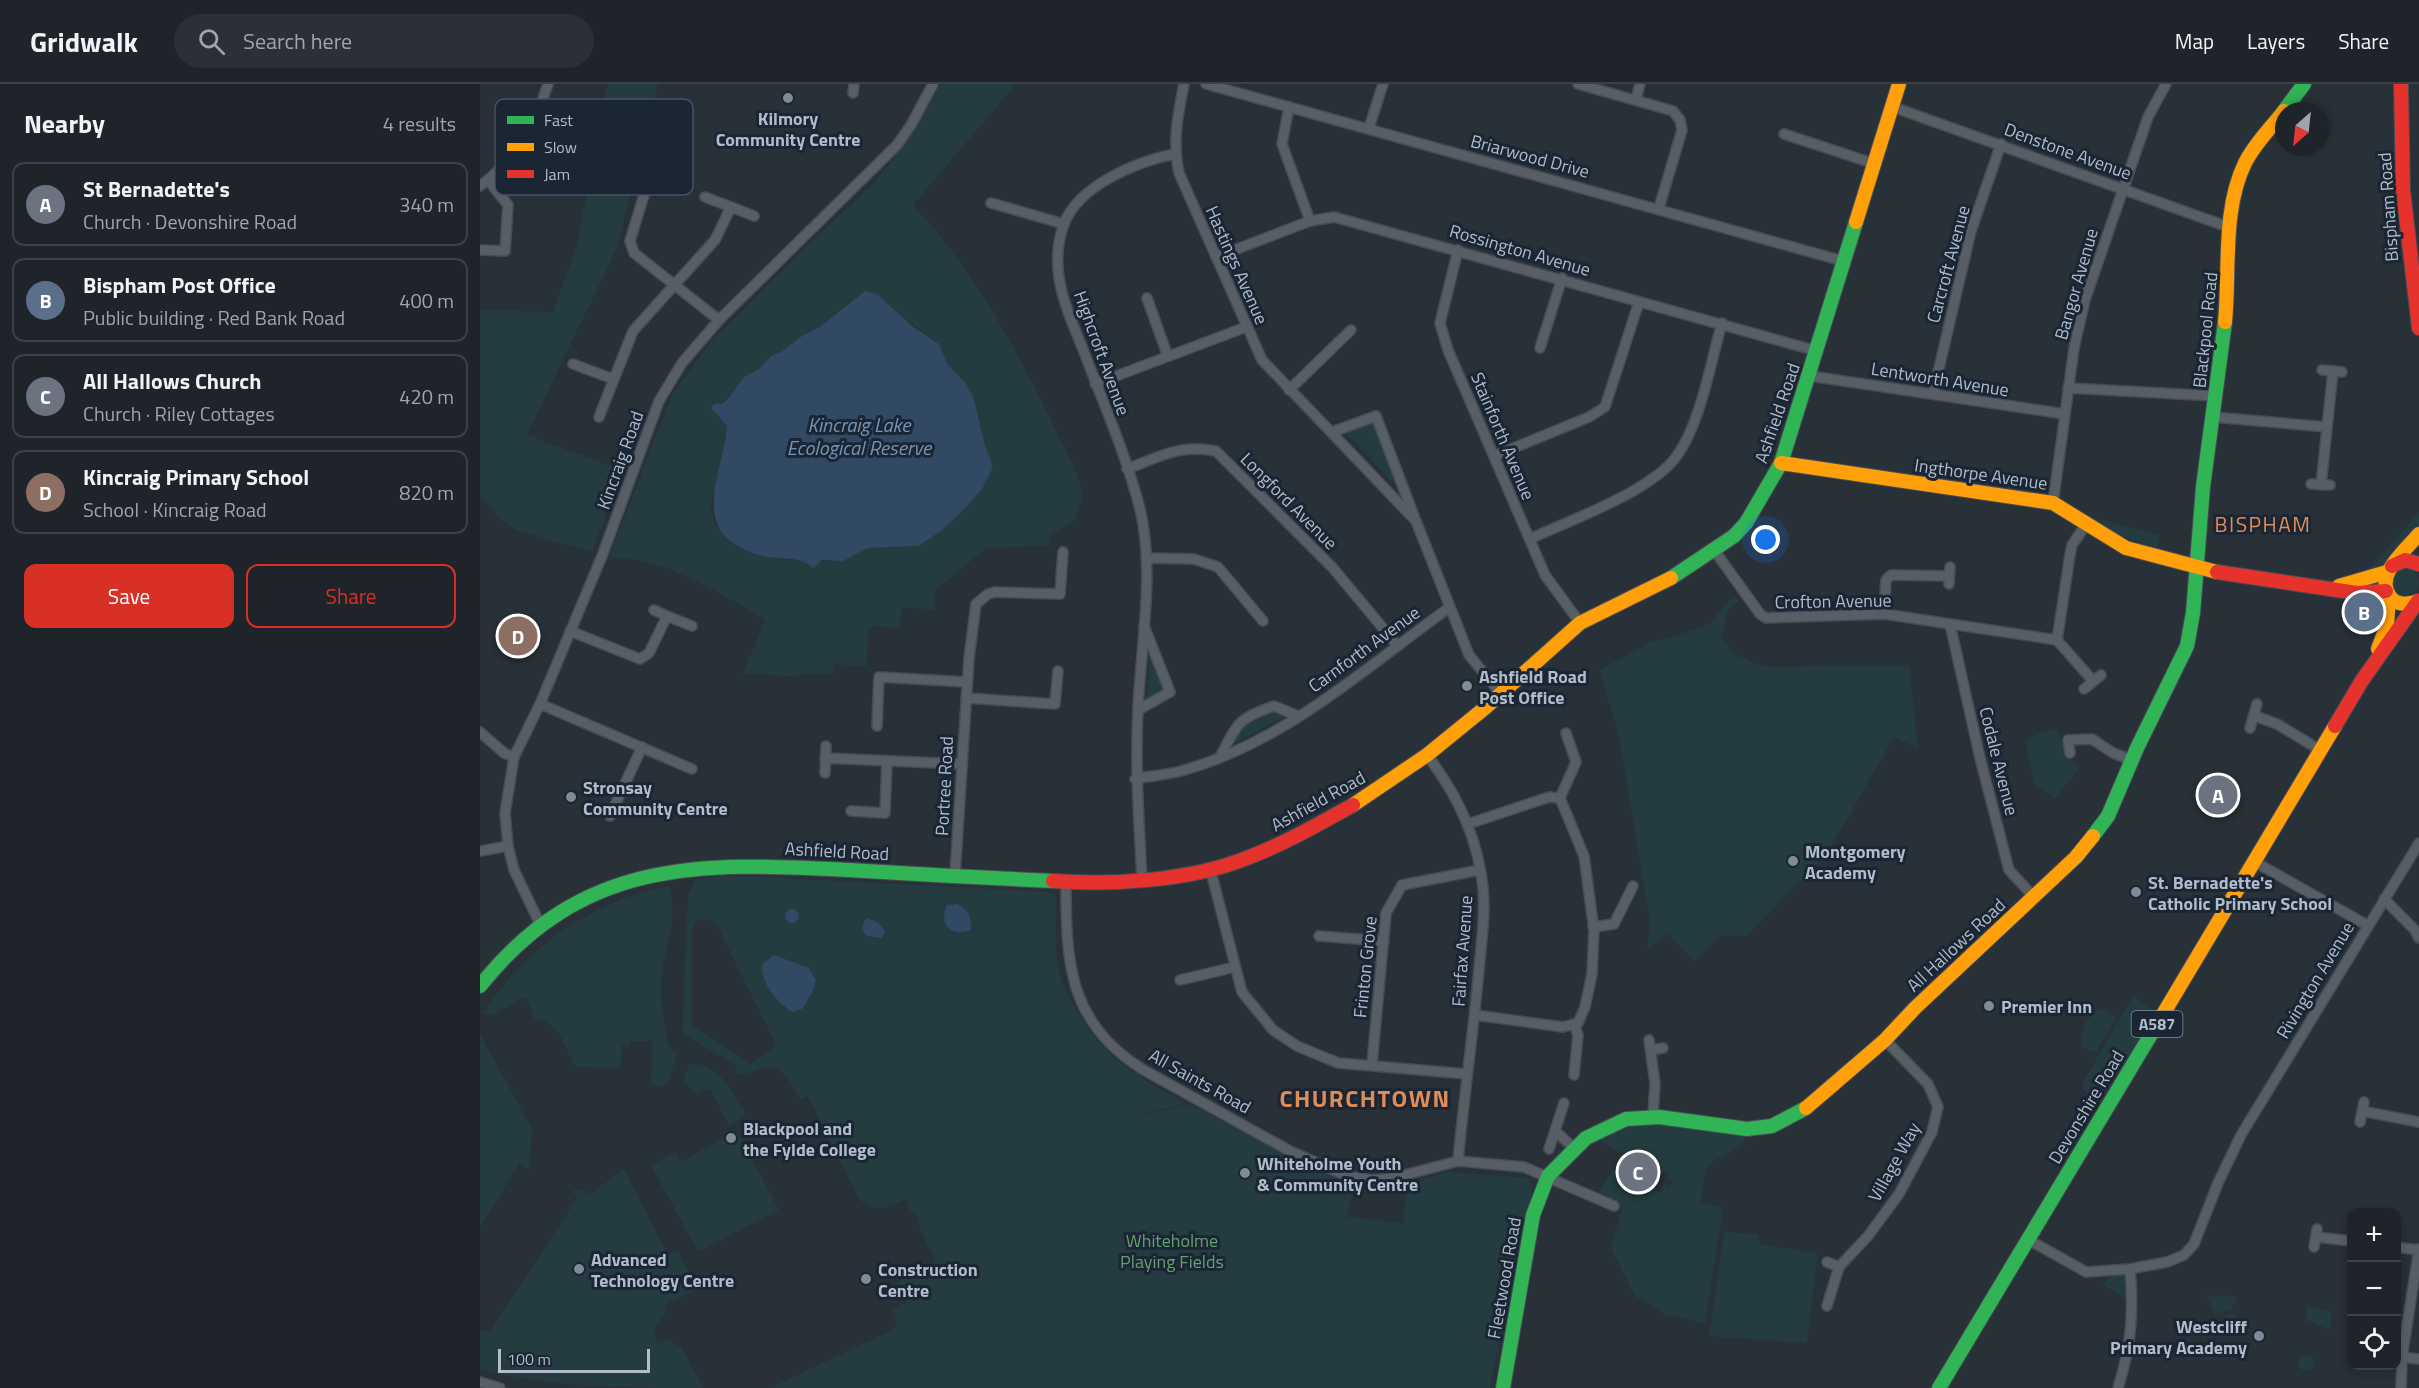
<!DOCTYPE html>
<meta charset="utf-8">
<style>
:root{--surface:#1e242a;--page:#2b3036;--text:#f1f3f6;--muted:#a1a4a8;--line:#3c4147;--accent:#d93025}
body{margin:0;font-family:"Titillium Web",sans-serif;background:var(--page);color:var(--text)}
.controls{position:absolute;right:18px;bottom:18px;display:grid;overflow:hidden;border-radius:12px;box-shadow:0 3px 9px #0003}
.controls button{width:54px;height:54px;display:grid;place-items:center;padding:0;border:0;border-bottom:2px solid var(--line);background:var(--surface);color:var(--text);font:30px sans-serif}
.compass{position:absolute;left:1795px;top:18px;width:54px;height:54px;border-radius:50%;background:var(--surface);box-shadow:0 3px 9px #0003;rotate:207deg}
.scale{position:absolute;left:18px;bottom:15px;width:152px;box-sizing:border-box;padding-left:6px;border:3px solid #b1bcca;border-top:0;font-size:16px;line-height:21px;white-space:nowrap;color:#b1bcca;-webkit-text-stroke:4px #1a2634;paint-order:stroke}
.you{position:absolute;left:1286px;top:456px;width:21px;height:21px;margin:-15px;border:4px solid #fff;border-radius:50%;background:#1a73e8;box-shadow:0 0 0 9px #1a73e833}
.badge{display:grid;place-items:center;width:39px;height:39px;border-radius:50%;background:var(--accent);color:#fff;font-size:20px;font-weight:700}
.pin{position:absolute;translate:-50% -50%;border:3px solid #fff;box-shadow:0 2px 6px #0006}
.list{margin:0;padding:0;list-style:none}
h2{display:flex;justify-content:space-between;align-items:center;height:78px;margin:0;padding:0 24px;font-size:26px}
h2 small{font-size:20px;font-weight:400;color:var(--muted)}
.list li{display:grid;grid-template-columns:39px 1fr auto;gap:18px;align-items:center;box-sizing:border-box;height:84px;margin:0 12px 12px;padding:0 12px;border:2px solid var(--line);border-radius:12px}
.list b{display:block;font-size:22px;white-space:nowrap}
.list p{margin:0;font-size:20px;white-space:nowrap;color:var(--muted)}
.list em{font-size:20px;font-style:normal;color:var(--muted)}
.actions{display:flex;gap:12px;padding:18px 24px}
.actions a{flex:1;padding:14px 0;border:2px solid var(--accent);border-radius:12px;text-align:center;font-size:21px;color:var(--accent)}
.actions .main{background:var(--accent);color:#fff}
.icon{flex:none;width:33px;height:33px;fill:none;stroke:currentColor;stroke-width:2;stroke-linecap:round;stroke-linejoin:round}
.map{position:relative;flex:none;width:1939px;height:1304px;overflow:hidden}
header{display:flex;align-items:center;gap:36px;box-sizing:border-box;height:84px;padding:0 30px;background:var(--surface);border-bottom:2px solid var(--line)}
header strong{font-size:28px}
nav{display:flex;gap:33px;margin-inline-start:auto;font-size:21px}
.search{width:420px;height:54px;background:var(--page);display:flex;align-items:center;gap:15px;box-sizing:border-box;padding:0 21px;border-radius:33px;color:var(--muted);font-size:22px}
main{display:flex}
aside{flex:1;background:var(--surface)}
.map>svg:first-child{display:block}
.green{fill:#243c3f;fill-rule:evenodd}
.water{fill:#324964}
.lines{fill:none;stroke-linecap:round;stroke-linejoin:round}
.street-casing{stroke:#464c53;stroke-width:12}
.fast-casing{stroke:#464c53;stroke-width:16}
.slow-casing{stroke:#464c53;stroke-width:16}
.jam-casing{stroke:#464c53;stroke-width:16}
.street{stroke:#585e66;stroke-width:9}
.fast{stroke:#30b455;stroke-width:14}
.slow{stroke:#ff9f0a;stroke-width:14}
.jam{stroke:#e5322d;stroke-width:14}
.poi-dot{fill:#818b97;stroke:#1a2634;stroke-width:2}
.labels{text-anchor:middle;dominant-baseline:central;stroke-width:6;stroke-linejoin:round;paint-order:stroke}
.shield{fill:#1a2634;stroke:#848f9d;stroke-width:1.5}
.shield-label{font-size:16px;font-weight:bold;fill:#b1bcca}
.poi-label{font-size:18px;font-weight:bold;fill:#b1bcca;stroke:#1a2634;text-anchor:start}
.street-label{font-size:18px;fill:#b1bcca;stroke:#1a2634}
.park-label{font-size:18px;fill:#659e70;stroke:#1a2634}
.water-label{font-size:20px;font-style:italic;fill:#7594b5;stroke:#1a2634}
.quarter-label{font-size:21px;letter-spacing:1.5px;fill:#e08c56;stroke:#1a2634}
.district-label{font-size:24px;font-weight:bold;letter-spacing:1.5px;fill:#e08c56;stroke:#1a2634}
.key{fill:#1a2634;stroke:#475361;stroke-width:1.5}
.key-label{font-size:16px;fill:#b1bcca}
</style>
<header>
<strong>Gridwalk</strong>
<div class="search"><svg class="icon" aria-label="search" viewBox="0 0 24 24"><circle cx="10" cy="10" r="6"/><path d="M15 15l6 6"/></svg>Search here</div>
<nav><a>Map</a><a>Layers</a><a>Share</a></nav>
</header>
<main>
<aside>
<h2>Nearby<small>4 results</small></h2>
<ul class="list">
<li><span class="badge" style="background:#6b7280">A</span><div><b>St Bernadette's</b><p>Church · Devonshire Road</p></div><em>340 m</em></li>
<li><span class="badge" style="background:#5c6f8a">B</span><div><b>Bispham Post Office</b><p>Public building · Red Bank Road</p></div><em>400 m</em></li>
<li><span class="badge" style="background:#6b7280">C</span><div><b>All Hallows Church</b><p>Church · Riley Cottages</p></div><em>420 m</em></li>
<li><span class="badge" style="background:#8d6e63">D</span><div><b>Kincraig Primary School</b><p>School · Kincraig Road</p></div><em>820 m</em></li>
</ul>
<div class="actions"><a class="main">Save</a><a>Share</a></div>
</aside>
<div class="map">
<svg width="1939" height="1304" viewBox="0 0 1939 1304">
<rect width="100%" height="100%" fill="#283038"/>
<g class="green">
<path d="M127 0H178L137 164 47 351 139 385 142 388 112 468 35 446 16 431 0 410V226L73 228 97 161Z"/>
<path d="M460 0H536L433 121C492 183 535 263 573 340 581 358 599 388 602 407 603 415 596 429 594 438L569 451V462L507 464 455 506V526L422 523 420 544 389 542 386 583 353 580V591L321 589 320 593 263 589 285 536C247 513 174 467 128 475L193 309 231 258 336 153 392 101 434 48ZM385 207 459 260 468 281 494 315 505 361 513 383 438 462 387 464 363 477 328 478 302 475 236 442 230 425 244 368 247 342 231 324 234 320H242L248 315 264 293 279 285 291 272 301 268 322 252 340 244Z"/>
<path d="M896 332 921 407 862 345Z"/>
<path d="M1939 428V447L1906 484 1885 490Z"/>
<path d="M1621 435 1680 451 1677 464 1628 447Z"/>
<circle cx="1926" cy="498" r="13"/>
<path d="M1254 513 1258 517 1249 525 1241 553 1254 570 1285 583 1429 581 1438 664 1414 653 1347 770 1266 852H1239L1215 877 1187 849 1167 867 1170 841 1139 651 1119 586 1170 559 1223 543 1233 537 1245 520Z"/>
<path d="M670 556 690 608 667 621Z"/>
<path d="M794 622 811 629 745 665 759 637Z"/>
<path d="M1578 645 1586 673 1600 684 1575 715 1554 699 1545 657 1562 648Z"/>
<path d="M243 791 572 808 576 814C577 836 574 861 578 883 581 899 590 915 598 929 629 979 656 990 705 1019L642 1037 710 1020 817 1076 874 1100 867 1133 923 1139 928 1101 967 1088 1049 1094 1053 1103 1039 1155 1010 1304H290L416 1244 415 1240 418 1238 412 1225 426 1218 416 1199 456 1178 439 1144V1135L430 1126 426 1115C409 1124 394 1130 379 1115L328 1012 321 1016C312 1000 301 976 278 985 268 989 265 992 254 990L257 983 202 948 208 811 215 796ZM222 835H228L237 841 296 961 271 980 212 941V849L216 838Z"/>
<path d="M188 802C202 837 180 869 181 904 181 923 185 943 188 961L197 969 190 994 182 1004 171 1000 172 957H150V961H142L141 984 95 983C87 967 76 931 55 936L46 913 12 931 3 930C42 866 113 816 188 802Z"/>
<path d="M1653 912 1675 926 1674 932 1622 1016 1614 1018 1601 1002Z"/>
<path d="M1619 924 1636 933 1616 968 1601 964C1600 944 1604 938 1619 924Z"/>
<path d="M0 950 52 1045 49 1085 40 1079 0 1143Z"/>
<path d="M210 980C241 978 251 1009 266 1030L250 1043 230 1005 217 1011 203 997Z"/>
<path d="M1151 1040H1175L1263 1050 1265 1060C1226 1083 1226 1071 1221 1119L1243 1124 1225 1240 1187 1231 1155 1212 1131 1164 1142 1124 1118 1110 1133 1085 1180 1109 1184 1101 1189 1104 1193 1098 1188 1095 1190 1090 1184 1087 1182 1090 1160 1079 1162 1073 1153 1068 1150 1073 1113 1054Z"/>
<path d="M257 1047 299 1126 218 1168 171 1081 196 1069 200 1078Z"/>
<path d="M144 1085 188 1171 198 1167 217 1206 184 1221 186 1229 173 1247 178 1260 191 1254 196 1263 201 1261 223 1304C149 1304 71 1304 0 1285V1247H10L97 1114 92 1106H104L110 1110Z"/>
<path d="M1244 1148 1279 1150V1160L1338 1169 1327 1259 1229 1252Z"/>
<path d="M1645 1190 1649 1194 1650 1217 1623 1201 1629 1192Z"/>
<path d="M1726 1211 1757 1212 1752 1225 1736 1231Z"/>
<path d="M1827 1223 1852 1227 1850 1246 1826 1236Z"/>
<path d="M1750 1229 1772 1240 1771 1243 1742 1232Z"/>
<circle cx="1826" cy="1279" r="8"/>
</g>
<g class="water">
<path d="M385 207 397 210 432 242 459 260 468 281 487 301 494 315 505 361 513 383 502 405 484 425 461 447 438 462 388 464 363 477 342 476 333 484C323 473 304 475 290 473 278 472 270 468 260 463 211 438 245 383 247 342L231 324 234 320H242L248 315 264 293 279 285 291 272 301 268 322 252 340 243Z"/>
<path d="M477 820C489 826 491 833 491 846 471 853 458 841 467 821Z"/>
<circle cx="312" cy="832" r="7"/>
<path d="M388 834 399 839 405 848 402 854 387 852 382 846 384 837Z"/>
<path d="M294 871 329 884 336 896 333 907 322 925 312 928C296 917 282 901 282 881Z"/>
</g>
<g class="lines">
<g class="street-casing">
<g id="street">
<path d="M704 0C698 31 692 58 699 89L782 276 936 437 989 571 1021 610"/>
<path d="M726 0 1363 177"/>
<path d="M1098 0 1193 27 1200 36 1202 46 1179 124"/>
<path d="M373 9 374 0"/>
<path d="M1156 15 1160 0"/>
<path d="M809 23 802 60 830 137"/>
<path d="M1413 23 1751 144"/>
<path d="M889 44 903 0"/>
<path d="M1304 50 1395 80"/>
<path d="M186 94 171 88 150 157 154 169 239 236"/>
<path d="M0 102C35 76 55 42 68 0"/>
<path d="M511 119 584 140"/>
<path d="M251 123 274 132"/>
<path d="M0 166 25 167 28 121 8 96"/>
<path d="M978 166 960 239 968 266 1065 491 1100 539"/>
<path d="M736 173 830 137 854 133 1337 267"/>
<path d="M667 214 687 270"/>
<path d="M1060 264 1082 194"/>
<path d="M93 280 133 295"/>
<path d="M1842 286 1862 288"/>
<path d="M1330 292 1585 330"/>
<path d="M615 300 766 243"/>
<path d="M1588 304 1736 312"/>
<path d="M809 306 871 246"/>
<path d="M1453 310 1491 147 1521 60"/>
<path d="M119 333 153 247 235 156 251 123 225 113"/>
<path d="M1733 333 1847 343"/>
<path d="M852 348 896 332 934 432"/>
<path d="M1014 372 1109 333 1125 323 1159 218"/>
<path d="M647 385C681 372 699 360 736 367L852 483 917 561"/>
<path d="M1831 400 1850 401"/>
<path d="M1841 401 1853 287"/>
<path d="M1573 419 1594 264 1605 216 1668 33 1686 0"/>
<path d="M1050 455C1090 436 1170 408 1196 373 1221 339 1230 280 1242 239"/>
<path d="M1234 466 1280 530 1286 534 1404 530 1577 556 1590 471 1592 461 1607 439"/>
<path d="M666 474 714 475 738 483 783 537"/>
<path d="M1469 500 1470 483"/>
<path d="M174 526 187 532"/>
<path d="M1404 530 1406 496 1411 491 1469 492"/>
<path d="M1470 540 1500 674 1529 786 1554 813"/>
<path d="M90 547 160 575 169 569 187 532 212 542"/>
<path d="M1577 556 1613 597"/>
<path d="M1604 605 1621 591"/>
<path d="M486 614 575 620 578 587"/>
<path d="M60 620 212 685"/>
<path d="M658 626 690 608 664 542"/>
<path d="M1775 632 1797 640 1840 666"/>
<path d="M397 642 399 593 487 598"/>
<path d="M1770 644 1777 620"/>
<path d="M0 648 24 669 34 673"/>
<path d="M1590 669 1588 656 1612 655 1633 669 1652 676"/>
<path d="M741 671C758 639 758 634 794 622L818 632"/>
<path d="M947 671C977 710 998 754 1003 804 1006 831 1001 859 999 886 993 950 984 1013 978 1077"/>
<path d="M345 674 481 680"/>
<path d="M345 689 346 662"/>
<path d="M655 695C670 692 686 691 701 687 804 659 885 584 970 523"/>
<path d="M1080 714 1096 678 1086 649"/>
<path d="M371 727 405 729 407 677"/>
<path d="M130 732 162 663"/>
<path d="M988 740 1069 713 1080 714 1104 772 1114 846 1112 890 1105 923 1098 939 1083 943 995 931"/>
<path d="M0 767 28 762"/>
<path d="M1773 777 1887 841"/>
<path d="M730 784 762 908 793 946 817 962 858 979 987 990"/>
<path d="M475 791 489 574 496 520 508 510 515 508 580 510 583 468"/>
<path d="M662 796C659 738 655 682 658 624 661 561 675 486 660 425 646 370 622 316 602 263 592 238 580 212 578 185 577 171 579 153 584 140 598 102 657 77 695 70"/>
<path d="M586 798C586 878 588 938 662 985L810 1067 867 1092 892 1096 913 1094 978 1077 1044 1083 1134 1122"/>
<path d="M1904 815 1934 845 1939 854"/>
<path d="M60 840 34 786 28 762 25 729 34 673 60 620 122 472 179 317 202 279 239 236 417 61 431 41 453 0"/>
<path d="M1113 843 1134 840 1153 802"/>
<path d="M839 852 904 857"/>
<path d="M700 896 755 883"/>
<path d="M1169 956 1175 999 1173 1032"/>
<path d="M1171 966 1183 964"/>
<path d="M892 980 906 829 922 801 1000 786"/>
<path d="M1094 991 1098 951 1094 940"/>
<path d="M1882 1027 1939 1038"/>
<path d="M1880 1038 1884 1018"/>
<path d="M1075 1047 1094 1064"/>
<path d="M1069 1065 1084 1019"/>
<path d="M1836 1153 1872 1157"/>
<path d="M1549 1156 1606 1188 1650 1185 1687 1178 1704 1171 1714 1160 1738 1099 1761 1051 1939 759"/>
<path d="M1834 1163 1837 1145"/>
<path d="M1916 1163 1939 1166"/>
<path d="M1347 1178 1359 1183"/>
<path d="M1347 1222 1359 1183 1388 1152 1419 1110 1452 1048 1458 1023 1448 1000 1405 956"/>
<path d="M1922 1273 1939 1275"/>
<path d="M0 1298 20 1304"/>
<path d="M1638 1304C1651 1263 1654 1228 1650 1185"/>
<path d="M1921 1304 1922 1273 1939 1165"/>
</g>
</g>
<g class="fast-casing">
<g id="fast">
<path d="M1804 27 1824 0"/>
<path d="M1191 494 1254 452 1266 439 1301 379 1376 138"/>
<path d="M1613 752 1628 732 1657 664 1707 562 1713 529 1723 403 1745 238"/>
<path d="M0 902C102 774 220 778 368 786 436 790 505 794 573 797"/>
<path d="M1023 1304 1053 1131 1068 1092 1106 1054 1146 1035 1179 1033 1267 1045 1292 1042 1326 1024"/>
<path d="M1459 1304 1673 947"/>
</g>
</g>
<g class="slow-casing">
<g id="slow">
<path d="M1376 138 1419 0"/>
<path d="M1745 238C1750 187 1742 126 1765 79 1775 59 1791 44 1804 27"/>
<path d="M1301 379 1573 419 1646 464 1737 488"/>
<path d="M1939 450C1926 466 1891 493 1912 515 1919 522 1930 520 1939 517"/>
<path d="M1859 502 1907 488"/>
<path d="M1898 565 1907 541 1909 511"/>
<path d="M873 721 947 671 1006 623 1100 539 1191 494"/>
<path d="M1673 947 1855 642"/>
<path d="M1326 1024 1405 956 1435 924 1596 773 1613 752"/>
</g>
</g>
<g class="jam-casing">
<g id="jam">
<path d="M1921 0 1923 106 1939 244"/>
<path d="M1912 482 1925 476 1939 480"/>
<path d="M1737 488 1877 509 1906 507"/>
<path d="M1855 642 1881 598 1938 517"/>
<path d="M573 797C635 801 709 797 767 774 804 760 839 740 873 721"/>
</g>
</g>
<use href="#street" class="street"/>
<use href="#fast" class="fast"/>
<use href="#slow" class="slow"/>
<use href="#jam" class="jam"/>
</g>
<g class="poi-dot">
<circle cx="308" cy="14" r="6"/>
<circle cx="987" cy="602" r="6"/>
<circle cx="91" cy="713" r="6"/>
<circle cx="1313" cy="777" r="6"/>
<circle cx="1656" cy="808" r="6"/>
<circle cx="1509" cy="922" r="6"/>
<circle cx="251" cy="1054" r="6"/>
<circle cx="765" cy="1089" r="6"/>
<circle cx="99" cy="1185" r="6"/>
<circle cx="386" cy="1195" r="6"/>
<circle cx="1779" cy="1252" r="6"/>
</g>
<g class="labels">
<rect class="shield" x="1651.5" y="927" width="51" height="26" rx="4.5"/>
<g class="shield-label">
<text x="1677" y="940">A587</text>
</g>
<g class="poi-label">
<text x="308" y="34" text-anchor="middle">Kilmory<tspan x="308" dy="21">Community Centre</tspan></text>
<text x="999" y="592">Ashfield Road<tspan x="999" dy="21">Post Office</tspan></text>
<text x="103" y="703">Stronsay<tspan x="103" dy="21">Community Centre</tspan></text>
<text x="1325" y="767">Montgomery<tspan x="1325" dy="21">Academy</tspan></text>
<text x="1668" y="798">St. Bernadette's<tspan x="1668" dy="21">Catholic Primary School</tspan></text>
<text x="1521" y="922">Premier Inn</text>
<text x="263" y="1044">Blackpool and<tspan x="263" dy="21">the Fylde College</tspan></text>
<text x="777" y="1079">Whiteholme Youth<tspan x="777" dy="21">&amp; Community Centre</tspan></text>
<text x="111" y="1175">Advanced<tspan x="111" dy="21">Technology Centre</tspan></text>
<text x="398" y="1185">Construction<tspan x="398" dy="21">Centre</tspan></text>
<text x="1767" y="1242" text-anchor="end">Westcliff<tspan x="1767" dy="21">Primary Academy</tspan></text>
</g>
<g class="street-label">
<text transform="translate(1588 67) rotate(20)">Denstone Avenue</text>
<text transform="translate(1050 72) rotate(15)">Briarwood Drive</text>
<text transform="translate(1908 123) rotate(-94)">Bispham Road</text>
<text transform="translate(1040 166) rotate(16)">Rossington Avenue</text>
<text transform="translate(1468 180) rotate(-75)">Carcroft Avenue</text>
<text transform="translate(757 181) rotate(66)">Hastings Avenue</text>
<text transform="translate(1596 200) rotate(-74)">Bangor Avenue</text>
<text transform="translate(1725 246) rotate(-84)">Blackpool Road</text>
<text transform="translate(622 269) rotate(70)">Highcroft Avenue</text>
<text transform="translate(1460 295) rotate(9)">Lentworth Avenue</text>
<text transform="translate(1297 329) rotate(-71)">Ashfield Road</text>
<text transform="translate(1023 352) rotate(67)">Stainforth Avenue</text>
<text transform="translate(140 376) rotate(-70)">Kincraig Road</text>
<text transform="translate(1501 390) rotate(8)">Ingthorpe Avenue</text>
<text transform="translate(809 417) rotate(45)">Longford Avenue</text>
<text transform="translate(1353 517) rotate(-1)">Crofton Avenue</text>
<text transform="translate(884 565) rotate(-36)">Carnforth Avenue</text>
<text transform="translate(1519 677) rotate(76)">Codale Avenue</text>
<text transform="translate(464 702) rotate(-87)">Portree Road</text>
<text transform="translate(838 717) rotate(-29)">Ashfield Road</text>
<text transform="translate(357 767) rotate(3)">Ashfield Road</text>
<text transform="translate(1476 861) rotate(-43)">All Hallows Road</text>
<text transform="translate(982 867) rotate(-86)">Fairfax Avenue</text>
<text transform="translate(885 883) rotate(-84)">Frinton Grove</text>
<text transform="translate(1835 896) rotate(-59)">Rivington Avenue</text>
<text transform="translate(720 997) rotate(29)">All Saints Road</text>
<text transform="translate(1606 1023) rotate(-59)">Devonshire Road</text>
<text transform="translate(1414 1078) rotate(-61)">Village Way</text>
<text transform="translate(1024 1194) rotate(-80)">Fleetwood Road</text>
</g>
<g class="park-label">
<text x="692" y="1156">Whiteholme<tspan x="692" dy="21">Playing Fields</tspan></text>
</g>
<g class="water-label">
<text x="379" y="340">Kincraig Lake<tspan x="379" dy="23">Ecological Reserve</tspan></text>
</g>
<g class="quarter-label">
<text x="1783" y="440">BISPHAM</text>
</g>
<g class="district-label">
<text x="885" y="1014">CHURCHTOWN</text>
</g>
</g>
<rect x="15" y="15" width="198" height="96" rx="9" class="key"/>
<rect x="27" y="32" width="27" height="8" fill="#30b455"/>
<rect x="27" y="59" width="27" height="8" fill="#ff9f0a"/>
<rect x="27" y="86" width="27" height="8" fill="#e5322d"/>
<g class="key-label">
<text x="64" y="42">Fast</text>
<text x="64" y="69">Slow</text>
<text x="64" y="96">Jam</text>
</g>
</svg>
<div class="controls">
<button>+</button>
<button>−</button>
<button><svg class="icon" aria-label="locate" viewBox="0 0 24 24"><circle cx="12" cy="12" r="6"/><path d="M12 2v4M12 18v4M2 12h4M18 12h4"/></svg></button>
</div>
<svg class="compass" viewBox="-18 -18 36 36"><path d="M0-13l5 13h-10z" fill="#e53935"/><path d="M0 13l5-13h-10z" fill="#a1a4a8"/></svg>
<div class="scale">100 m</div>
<div class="you"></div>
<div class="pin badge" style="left:1738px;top:711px;background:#6b7280">A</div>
<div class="pin badge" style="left:1884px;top:528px;background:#5c6f8a">B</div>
<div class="pin badge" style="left:1158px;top:1088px;background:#6b7280">C</div>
<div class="pin badge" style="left:38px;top:552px;background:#8d6e63">D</div>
</div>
</main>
